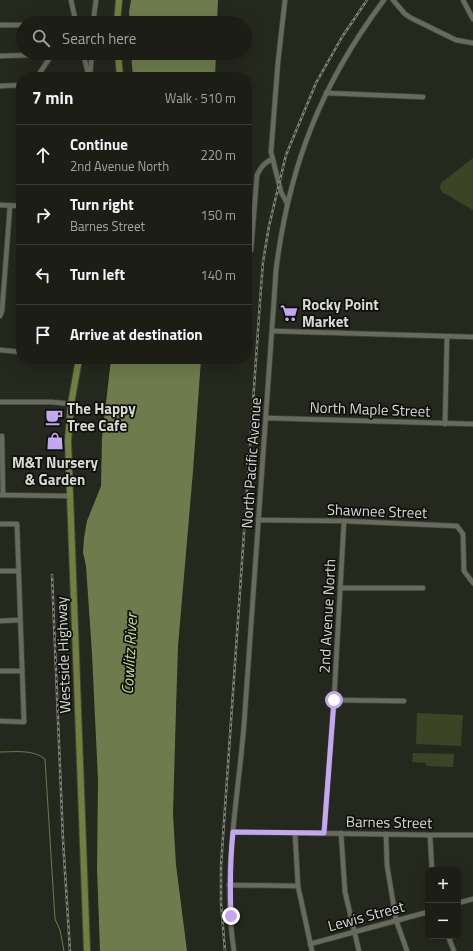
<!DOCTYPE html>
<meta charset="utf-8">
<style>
:root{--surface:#1c1e16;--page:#25271f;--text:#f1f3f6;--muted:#a0a2a1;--line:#3a3c35}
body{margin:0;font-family:"Titillium Web",sans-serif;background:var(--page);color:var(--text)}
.controls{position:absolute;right:12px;bottom:12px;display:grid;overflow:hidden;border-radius:8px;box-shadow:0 4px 16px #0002}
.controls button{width:36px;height:36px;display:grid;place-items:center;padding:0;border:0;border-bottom:1px solid var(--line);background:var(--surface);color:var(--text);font:20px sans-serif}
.stop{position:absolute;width:12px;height:12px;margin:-9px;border:3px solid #c4a7f1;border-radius:50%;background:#fff}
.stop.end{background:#c4a7f1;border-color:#fff;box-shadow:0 1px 4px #0008}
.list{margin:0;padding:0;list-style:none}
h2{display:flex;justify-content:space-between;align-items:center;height:52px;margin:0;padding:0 16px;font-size:17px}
h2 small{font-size:13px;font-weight:400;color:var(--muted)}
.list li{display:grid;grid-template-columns:26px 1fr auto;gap:12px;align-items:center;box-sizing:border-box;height:60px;padding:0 16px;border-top:1px solid var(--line)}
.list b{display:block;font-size:15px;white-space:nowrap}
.list p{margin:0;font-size:13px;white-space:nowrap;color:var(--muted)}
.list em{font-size:13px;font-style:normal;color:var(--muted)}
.icon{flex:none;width:22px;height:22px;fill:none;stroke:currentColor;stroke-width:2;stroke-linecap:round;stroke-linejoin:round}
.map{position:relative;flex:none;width:473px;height:951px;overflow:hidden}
.search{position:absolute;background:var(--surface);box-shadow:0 4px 16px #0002;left:16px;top:16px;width:236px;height:44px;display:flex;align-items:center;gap:10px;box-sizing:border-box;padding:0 14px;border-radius:22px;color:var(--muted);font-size:15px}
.panel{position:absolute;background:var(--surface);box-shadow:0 4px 16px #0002;left:16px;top:72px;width:236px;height:292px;border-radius:16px}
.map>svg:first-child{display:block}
.green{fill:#3c4426}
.water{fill:#6e7b4d}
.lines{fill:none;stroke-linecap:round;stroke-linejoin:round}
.stream{stroke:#6e7b4d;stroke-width:1}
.minor-casing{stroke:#42453c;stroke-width:6}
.major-casing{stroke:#42453c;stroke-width:8}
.minor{stroke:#676b5e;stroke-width:4.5}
.major{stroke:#71803e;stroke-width:6}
.rail-casing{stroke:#80837a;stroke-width:2.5}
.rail{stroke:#0f100b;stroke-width:1;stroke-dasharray:3;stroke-linecap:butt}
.route{stroke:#c4a7f1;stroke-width:5}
.labels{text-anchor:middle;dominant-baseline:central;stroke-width:3.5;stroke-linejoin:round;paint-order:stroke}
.poi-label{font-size:15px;font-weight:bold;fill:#d7d9d2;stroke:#0f100b;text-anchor:start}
.street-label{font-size:15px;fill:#d7d9d2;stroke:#0f100b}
.water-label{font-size:16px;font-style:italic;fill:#c7dc93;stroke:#0f100b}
</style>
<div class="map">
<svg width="473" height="951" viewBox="0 0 473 951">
<rect width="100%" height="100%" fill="#25281d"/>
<g class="green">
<path d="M473 158V210L442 192 440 188 441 183Z"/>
<path d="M417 713 463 715 461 746 416 744Z"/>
<path d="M413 753 454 754 453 767 426 766V763L412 762Z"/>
</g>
<g class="water">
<path d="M131 0H218L217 23H130L129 12Z"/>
<path d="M131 53H216L215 77H133Z"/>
<path d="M111 359H201L193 471 178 646 176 709 173 814 176 865 187 951H100L97 868 98 780 92 654 86 566 83 552 84 538 87 521 101 486 102 438Z"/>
</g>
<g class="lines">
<path class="stream" d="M0 752C14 752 33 749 45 759L55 919 60 930 64 951"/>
<g class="minor-casing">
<g id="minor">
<path d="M71 0 76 23"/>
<path d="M285 0 278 62 271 152 281 192 287 203"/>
<path d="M393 0 405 14 411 18 456 40 473 43"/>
<path d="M463 0 473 19"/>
<path d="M67 23 75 20"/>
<path d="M93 23 96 0"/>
<path d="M0 25H23"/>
<path d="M83 53 89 77"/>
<path d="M0 56 30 55"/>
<path d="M90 75 92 53"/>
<path d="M37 77 53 53"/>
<path d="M0 86 21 85"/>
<path d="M326 93 423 97"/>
<path d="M0 205 21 206"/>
<path d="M251 250 257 175C261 167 264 163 272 159"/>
<path d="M0 316 2 311 10 206"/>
<path d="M272 331 473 337"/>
<path d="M0 350 21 352"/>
<path d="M0 402H52L71 404"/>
<path d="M266 418 473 424"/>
<path d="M445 424 447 337"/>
<path d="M2 436 3 495"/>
<path d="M0 495 69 496"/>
<path d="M258 520 344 521 457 526 463 534 464 571 473 583"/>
<path d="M0 524H17L24 722 0 721"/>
<path d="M1 571H18"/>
<path d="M340 588H423"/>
<path d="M0 621 20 620"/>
<path d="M1 671H21"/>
<path d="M334 700 404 701"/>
<path d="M233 832 430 835H473"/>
<path d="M295 833 298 886 312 951"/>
<path d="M324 833 334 700 344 521"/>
<path d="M341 833 345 892 359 951"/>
<path d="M386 834 387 865 396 920 407 951"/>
<path d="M430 835 432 870"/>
<path d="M229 885 298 886"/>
<path d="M458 903 473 899"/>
<path d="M448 936 454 951"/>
<path d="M310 944 428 912"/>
<path d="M234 951C222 876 238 800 244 725 255 574 266 422 276 270 289 166 321 84 384 0"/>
</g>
</g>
<g class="major-casing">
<g id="major">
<path d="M117 23 119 0"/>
<path d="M118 53 120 77"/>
<path d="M79 359 71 404 68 441 87 951"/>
</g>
</g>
<use href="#minor" class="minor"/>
<use href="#major" class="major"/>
<g class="rail-casing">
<g id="rail">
<path d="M52 575 63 840 70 951"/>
<path d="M225 951 221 903V866L260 301 263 262 269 226 286 155 316 83 342 37 367 0"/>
</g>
</g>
<use href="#rail" class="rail"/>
</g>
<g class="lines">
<path class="route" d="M231 916C230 887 230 860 233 832L324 833 334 700"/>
</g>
<defs>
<g id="supermarket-bare" transform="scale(1.38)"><path d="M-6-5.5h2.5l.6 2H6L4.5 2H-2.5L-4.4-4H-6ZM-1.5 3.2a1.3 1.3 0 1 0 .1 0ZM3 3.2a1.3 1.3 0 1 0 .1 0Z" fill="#c4a7f1" stroke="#0f100b" stroke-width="2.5" paint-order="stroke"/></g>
<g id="cafe-bare" transform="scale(1.38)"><path d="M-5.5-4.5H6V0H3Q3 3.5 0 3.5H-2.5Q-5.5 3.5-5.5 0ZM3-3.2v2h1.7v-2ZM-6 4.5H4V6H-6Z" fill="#c4a7f1" stroke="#0f100b" stroke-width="2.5" paint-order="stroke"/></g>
<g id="shop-bare" transform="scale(1.38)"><path d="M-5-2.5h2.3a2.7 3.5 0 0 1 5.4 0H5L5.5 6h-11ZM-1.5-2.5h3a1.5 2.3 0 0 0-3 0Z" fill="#c4a7f1" stroke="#0f100b" stroke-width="2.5" paint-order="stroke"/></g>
</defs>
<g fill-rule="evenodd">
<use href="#supermarket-bare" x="289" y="313"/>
<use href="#cafe-bare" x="54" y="417"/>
<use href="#shop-bare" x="55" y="441"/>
</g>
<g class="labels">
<g class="poi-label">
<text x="302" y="304">Rocky Point<tspan x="302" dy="17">Market</tspan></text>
<text x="67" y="408">The Happy<tspan x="67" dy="17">Tree Cafe</tspan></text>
<text x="55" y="462" text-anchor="middle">M&amp;T Nursery<tspan x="55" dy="17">&amp; Garden</tspan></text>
</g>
<g class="street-label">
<text transform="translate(370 409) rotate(2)">North Maple Street</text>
<text transform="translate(251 463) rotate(-86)">North Pacific Avenue</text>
<text transform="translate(377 511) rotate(2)">Shawnee Street</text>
<text transform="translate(327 616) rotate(-87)">2nd Avenue North</text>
<text transform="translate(63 655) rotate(-92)">Westside Highway</text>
<text transform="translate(389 822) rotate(1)">Barnes Street</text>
<text transform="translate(366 916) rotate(-15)">Lewis Street</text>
</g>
<g class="water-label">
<text transform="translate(129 654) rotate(-87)">Cowlitz River</text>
</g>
</g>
</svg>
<div class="controls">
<button>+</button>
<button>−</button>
</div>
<div class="stop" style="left:334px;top:700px"></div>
<div class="stop end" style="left:231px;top:916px"></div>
<div class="search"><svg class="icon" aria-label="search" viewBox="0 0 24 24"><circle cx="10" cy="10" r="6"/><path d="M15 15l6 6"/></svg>Search here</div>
<section class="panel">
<h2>7 min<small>Walk · 510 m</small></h2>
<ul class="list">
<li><svg class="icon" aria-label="ahead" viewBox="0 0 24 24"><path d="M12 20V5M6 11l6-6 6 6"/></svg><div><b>Continue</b><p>2nd Avenue North</p></div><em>220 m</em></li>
<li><svg class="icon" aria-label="right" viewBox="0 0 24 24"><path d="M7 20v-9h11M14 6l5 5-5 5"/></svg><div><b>Turn right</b><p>Barnes Street</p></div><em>150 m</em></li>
<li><svg class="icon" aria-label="left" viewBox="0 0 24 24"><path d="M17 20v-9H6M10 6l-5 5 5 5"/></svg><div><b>Turn left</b></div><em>140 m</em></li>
<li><svg class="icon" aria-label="arrive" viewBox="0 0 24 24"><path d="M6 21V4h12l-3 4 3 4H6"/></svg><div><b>Arrive at destination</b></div></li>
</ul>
</section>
</div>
